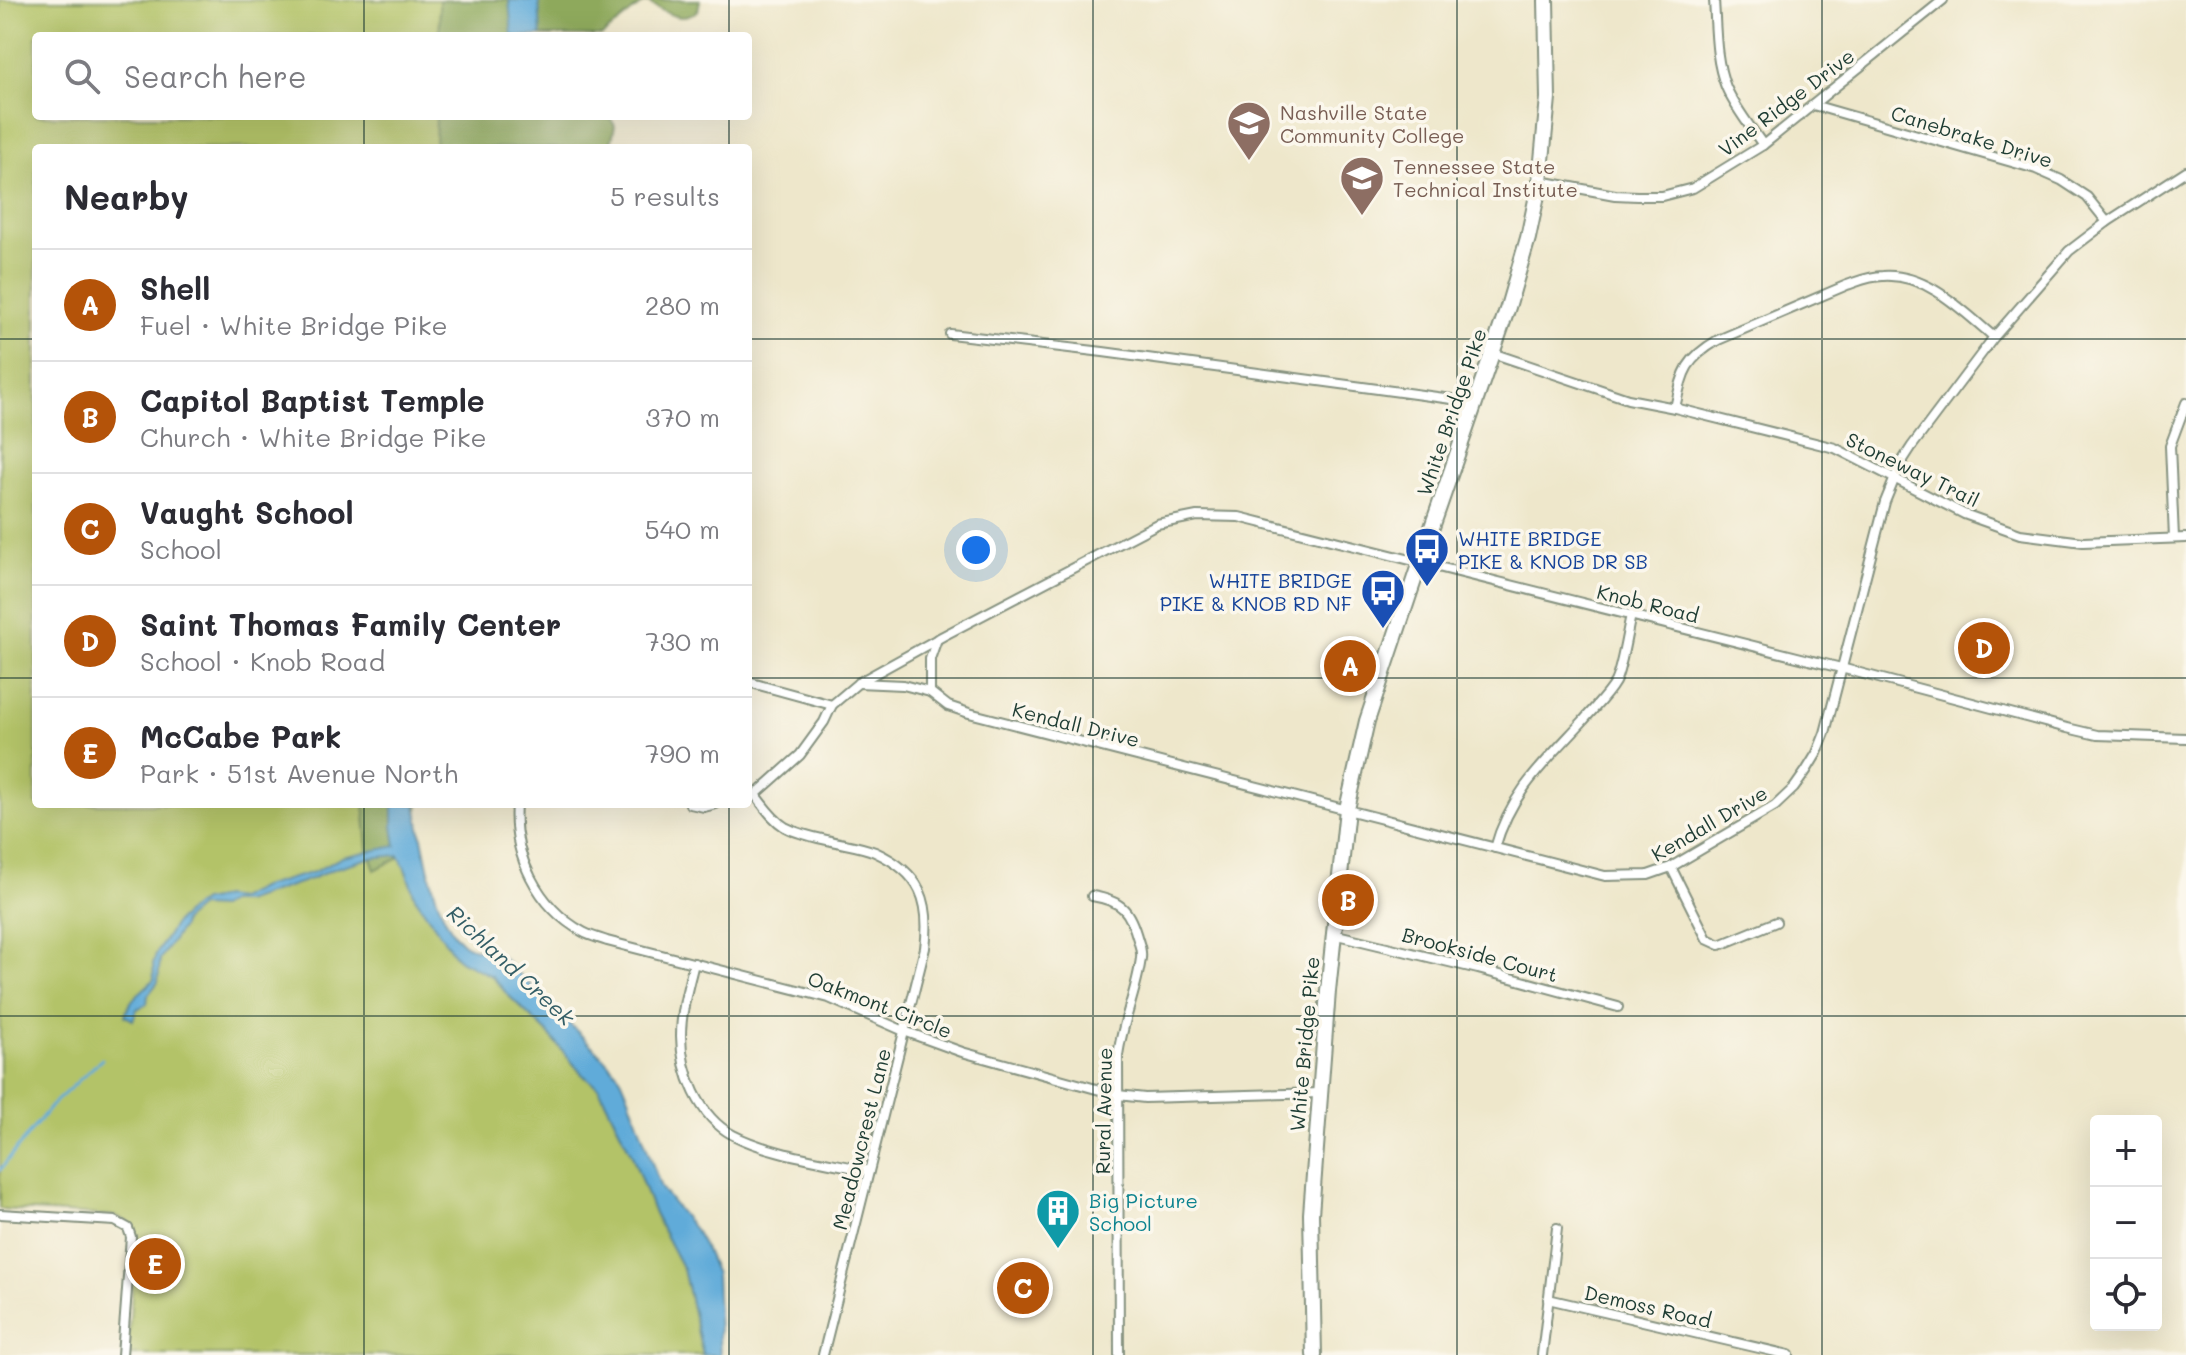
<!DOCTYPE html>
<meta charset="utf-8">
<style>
:root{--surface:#fff;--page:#f2f2f3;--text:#2b2b33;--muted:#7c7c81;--line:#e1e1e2;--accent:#b45309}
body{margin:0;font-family:Mali,sans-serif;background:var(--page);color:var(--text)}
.controls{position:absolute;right:24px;bottom:24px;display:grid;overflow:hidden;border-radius:8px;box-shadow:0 8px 32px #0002}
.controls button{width:72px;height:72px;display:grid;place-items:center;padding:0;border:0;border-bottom:2px solid var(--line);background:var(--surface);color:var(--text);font:40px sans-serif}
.you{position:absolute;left:976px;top:550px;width:28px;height:28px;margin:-20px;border:6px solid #fff;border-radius:50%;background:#1a73e8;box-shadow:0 0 0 12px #1a73e833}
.badge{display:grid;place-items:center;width:52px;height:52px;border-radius:50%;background:var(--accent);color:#fff;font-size:26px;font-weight:700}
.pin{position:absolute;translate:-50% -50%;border:4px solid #fff;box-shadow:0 2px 8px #0006}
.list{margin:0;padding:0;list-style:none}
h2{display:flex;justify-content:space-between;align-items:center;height:104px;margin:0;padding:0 32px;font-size:34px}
h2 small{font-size:26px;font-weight:400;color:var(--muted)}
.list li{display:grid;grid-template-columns:52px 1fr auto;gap:24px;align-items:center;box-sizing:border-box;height:112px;padding:0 32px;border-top:2px solid var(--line)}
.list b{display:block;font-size:30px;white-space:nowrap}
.list p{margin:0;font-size:26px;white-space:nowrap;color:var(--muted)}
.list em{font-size:26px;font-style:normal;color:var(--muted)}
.icon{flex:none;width:44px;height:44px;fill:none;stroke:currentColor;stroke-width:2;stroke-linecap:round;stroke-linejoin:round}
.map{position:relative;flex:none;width:2186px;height:1355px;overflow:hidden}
.search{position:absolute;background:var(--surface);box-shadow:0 8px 32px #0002;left:32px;top:32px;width:720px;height:88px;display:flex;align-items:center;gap:20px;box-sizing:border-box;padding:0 28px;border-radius:8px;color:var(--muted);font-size:30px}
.panel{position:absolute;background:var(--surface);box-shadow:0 8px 32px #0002;left:32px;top:144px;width:720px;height:664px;border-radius:8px}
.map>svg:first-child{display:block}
.green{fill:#b3c367;stroke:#69804e;stroke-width:2}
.forest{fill:#8ea95c;stroke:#567348;stroke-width:2}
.water{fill:#61abd9;stroke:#407486;stroke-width:2}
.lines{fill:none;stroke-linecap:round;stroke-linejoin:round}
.stream{stroke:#61abd9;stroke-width:3}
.minor-casing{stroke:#869280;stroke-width:12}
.primary-casing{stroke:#869280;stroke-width:18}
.minor{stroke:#fff;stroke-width:8}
.primary{stroke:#fff;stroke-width:14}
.grid{fill:none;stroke:#1f3d34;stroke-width:2;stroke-opacity:0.55}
.labels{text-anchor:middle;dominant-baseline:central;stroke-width:7;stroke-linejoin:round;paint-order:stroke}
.street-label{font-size:20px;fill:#1f3d34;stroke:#fbf7ec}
.education-label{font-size:20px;fill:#785e54;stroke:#fbf7ec;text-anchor:start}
.transit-label{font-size:20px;fill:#164399;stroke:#fbf7ec;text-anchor:start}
.culture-label{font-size:20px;fill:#0d838f;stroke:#fbf7ec;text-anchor:start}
.water-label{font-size:22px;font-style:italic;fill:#335e66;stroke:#fbf7ec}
</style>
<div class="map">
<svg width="2186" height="1355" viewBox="0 0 2186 1355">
<rect width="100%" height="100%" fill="#fbf7ec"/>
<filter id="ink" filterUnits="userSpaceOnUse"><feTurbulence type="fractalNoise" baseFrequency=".0125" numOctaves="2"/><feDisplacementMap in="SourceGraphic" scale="16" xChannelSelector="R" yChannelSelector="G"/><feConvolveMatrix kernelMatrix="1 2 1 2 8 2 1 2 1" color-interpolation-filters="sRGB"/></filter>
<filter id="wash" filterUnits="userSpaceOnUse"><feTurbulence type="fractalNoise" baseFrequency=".006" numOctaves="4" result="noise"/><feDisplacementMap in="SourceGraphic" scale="32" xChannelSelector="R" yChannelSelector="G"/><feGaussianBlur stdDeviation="1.8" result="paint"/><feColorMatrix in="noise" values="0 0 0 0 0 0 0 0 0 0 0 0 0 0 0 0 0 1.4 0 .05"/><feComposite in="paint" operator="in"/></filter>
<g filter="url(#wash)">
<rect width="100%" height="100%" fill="#eee7cb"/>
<path class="green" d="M0 0H509L512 36H36V116H481L472 148H36V804H395L406 871 415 897 492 976 508 995 547 1032 582 1074 599 1088 632 1155 654 1214 683 1269 703 1355H127L136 1244C136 1227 129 1220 114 1216L0 1209Z"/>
<g class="forest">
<path d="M439 0H700L698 11C681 25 664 11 647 2L635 9 602 36H440Z"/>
<path d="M436 116H609L615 126 610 148H435Z"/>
<path d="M364 804H419L418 809 398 858 375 870 368 849Z"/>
</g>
<g class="water">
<path d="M509 0H539L541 36H512Z"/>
<path d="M393 804H416C423 842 433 919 464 944 473 951 484 949 493 953 497 954 500 957 504 959L599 1053 620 1076 629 1097 661 1188 696 1232 706 1250 716 1274 720 1355H703L683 1269 654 1214 632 1155 599 1088 582 1074 547 1032 508 995 492 976 461 961 455 956 415 897 406 871 399 855 369 858 336 868 311 879 244 902H229L220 908 200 907 183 921 182 927 160 959 158 982 148 995 147 1004 137 1009 133 1020 125 1016C129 997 143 992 154 979L153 964 156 954 176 922 195 905 203 901 223 897 238 899 262 887 314 872 342 857 396 846 393 826Z"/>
</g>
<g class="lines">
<path class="stream" d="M0 1170 51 1106 102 1059"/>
</g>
</g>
<g filter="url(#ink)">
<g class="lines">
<g class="minor-casing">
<g id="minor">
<path d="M1714 0C1716 28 1715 60 1726 87 1735 108 1750 126 1763 145"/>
<path d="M1813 105 2036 169 2061 180 2087 197 2107 222"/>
<path d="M1540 181 1615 195 1637 196H1662L1693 188 1763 145 1943 0"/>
<path d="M950 334 1103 352 1474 402"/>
<path d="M1492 353 1628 399 1675 408 1835 448 1964 514 2020 534 2083 542 2186 538"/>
<path d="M1675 408C1683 372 1684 360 1718 340L1847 285C1859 281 1870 276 1883 276 1927 273 1963 311 1994 337"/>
<path d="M2174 538 2170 446 2186 403"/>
<path d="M748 682 832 705"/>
<path d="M858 683 903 685 930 692 948 706 969 713 1605 876 1648 875 1671 867 1775 806 1794 788 1806 771 1817 753 1825 733 1885 502 1901 463 1912 446 1994 337 2069 251 2107 222 2186 171"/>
<path d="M930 692V659L937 639"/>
<path d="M755 795C764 806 772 819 785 827 798 834 813 837 827 840 842 844 861 846 875 852 921 873 931 901 925 948L823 1355"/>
<path d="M748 796 755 795 800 755 824 722 832 705 858 683 943 636 1157 524 1197 516 1239 517 1841 668 2067 728 2097 735 2186 738"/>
<path d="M516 804C512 854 537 907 583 932 590 936 599 938 607 941L829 998 904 1031 962 1052 1118 1095 1145 1098 1320 1093"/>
<path d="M690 804 704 807 716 804"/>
<path d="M1495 848C1510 793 1546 761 1583 721 1593 709 1607 696 1615 682 1622 668 1627 632 1631 615"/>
<path d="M1671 867 1707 939 1720 945 1776 922"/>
<path d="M1092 896C1123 901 1130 911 1138 940 1140 946 1142 951 1141 958 1137 991 1122 1022 1118 1056L1119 1355"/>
<path d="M1333 934 1478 969 1618 1007"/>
<path d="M694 963C688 987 681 1011 681 1036 681 1072 699 1117 733 1135 772 1155 826 1161 869 1171"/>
<path d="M0 1214 115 1221 128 1228 131 1237 122 1355"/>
<path d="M1548 1299 1789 1355"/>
<path d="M1542 1355 1557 1228"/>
</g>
</g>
<g class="primary-casing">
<path id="primary" d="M1314 1355 1311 1214 1328 991 1347 809 1367 721 1420 562 1508 307 1528 238 1540 181 1548 98 1546 0"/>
</g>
<use href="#minor" class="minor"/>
<use href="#primary" class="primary"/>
</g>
</g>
<path class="grid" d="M364 0V36M729 0V36M1093 0V1355M1457 0V1355M1822 0V1355M364 116V148M729 116V148M0 339H36M748 339H2186M0 678H36M748 678H2186M364 804V1355M729 804V1355M0 1016H2186"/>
<defs>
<g id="university-pin" transform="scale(2.3)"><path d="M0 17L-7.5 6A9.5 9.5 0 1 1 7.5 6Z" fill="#8d6e63" stroke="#fbf7ec"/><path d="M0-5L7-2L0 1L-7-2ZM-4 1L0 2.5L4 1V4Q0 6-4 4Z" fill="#fff"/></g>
<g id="bus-pin" transform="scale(2.3)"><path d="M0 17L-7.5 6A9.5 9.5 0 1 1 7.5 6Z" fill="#1a4fb4" stroke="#fbf7ec"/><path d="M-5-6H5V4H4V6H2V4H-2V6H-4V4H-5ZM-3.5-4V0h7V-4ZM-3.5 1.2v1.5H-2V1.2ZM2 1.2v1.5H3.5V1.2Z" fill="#fff"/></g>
<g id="building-pin" transform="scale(2.3)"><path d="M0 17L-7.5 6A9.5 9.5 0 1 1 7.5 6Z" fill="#0f9aa8" stroke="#fbf7ec"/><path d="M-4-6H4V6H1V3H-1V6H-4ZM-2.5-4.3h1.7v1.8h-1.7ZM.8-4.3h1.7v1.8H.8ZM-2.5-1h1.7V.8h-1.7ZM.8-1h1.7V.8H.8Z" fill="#fff"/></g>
</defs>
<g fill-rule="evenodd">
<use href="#university-pin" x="1249" y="123"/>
<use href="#university-pin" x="1362" y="178"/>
<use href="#bus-pin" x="1427" y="549"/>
<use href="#bus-pin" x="1383" y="591"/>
<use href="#building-pin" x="1058" y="1211"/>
</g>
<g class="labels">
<g class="street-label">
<text transform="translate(1786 102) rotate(-37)">Vine Ridge Drive</text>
<text transform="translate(1972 136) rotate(17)">Canebrake Drive</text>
<text transform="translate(1451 412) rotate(-71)">White Bridge Pike</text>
<text transform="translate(1913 469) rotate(26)">Stoneway Trail</text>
<text transform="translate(1648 603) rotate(14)">Knob Road</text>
<text transform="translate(1076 724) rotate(14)">Kendall Drive</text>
<text transform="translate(1709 823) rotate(-30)">Kendall Drive</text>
<text transform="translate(1480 954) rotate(15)">Brookside Court</text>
<text transform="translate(880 1004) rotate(21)">Oakmont Circle</text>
<text transform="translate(1304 1044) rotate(-85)">White Bridge Pike</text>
<text transform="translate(1103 1111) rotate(-89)">Rural Avenue</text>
<text transform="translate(861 1139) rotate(-76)">Meadowcrest Lane</text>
<text transform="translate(1648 1306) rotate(13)">Demoss Road</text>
</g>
<g class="education-label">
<text x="1280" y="112">Nashville State<tspan x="1280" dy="23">Community College</tspan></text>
<text x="1393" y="166">Tennessee State<tspan x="1393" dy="23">Technical Institute</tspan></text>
</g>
<g class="transit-label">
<text x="1458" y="538">WHITE BRIDGE<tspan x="1458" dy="23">PIKE &amp; KNOB DR SB</tspan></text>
<text x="1352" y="580" text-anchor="end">WHITE BRIDGE<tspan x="1352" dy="23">PIKE &amp; KNOB RD NF</tspan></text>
</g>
<g class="culture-label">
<text x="1089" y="1200">Big Picture<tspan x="1089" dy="23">School</tspan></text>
</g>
<g class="water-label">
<text transform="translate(511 965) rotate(43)">Richland Creek</text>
</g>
</g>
</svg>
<div class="controls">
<button>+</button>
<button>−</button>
<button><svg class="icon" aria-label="locate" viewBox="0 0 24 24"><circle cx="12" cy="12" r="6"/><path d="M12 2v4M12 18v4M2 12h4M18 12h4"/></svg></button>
</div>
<div class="you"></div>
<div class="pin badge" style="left:1350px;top:666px">A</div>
<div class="pin badge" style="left:1348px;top:900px">B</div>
<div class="pin badge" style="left:1023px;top:1288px">C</div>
<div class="pin badge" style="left:1984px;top:648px">D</div>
<div class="pin badge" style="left:155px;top:1264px">E</div>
<div class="search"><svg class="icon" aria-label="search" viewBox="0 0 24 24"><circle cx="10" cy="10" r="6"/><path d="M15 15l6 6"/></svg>Search here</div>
<section class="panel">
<h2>Nearby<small>5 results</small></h2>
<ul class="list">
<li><span class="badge">A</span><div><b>Shell</b><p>Fuel · White Bridge Pike</p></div><em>280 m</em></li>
<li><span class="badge">B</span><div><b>Capitol Baptist Temple</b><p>Church · White Bridge Pike</p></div><em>370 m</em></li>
<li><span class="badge">C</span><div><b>Vaught School</b><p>School</p></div><em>540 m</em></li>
<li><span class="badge">D</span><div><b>Saint Thomas Family Center</b><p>School · Knob Road</p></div><em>730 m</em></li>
<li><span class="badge">E</span><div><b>McCabe Park</b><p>Park · 51st Avenue North</p></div><em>790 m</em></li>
</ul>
</section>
</div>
